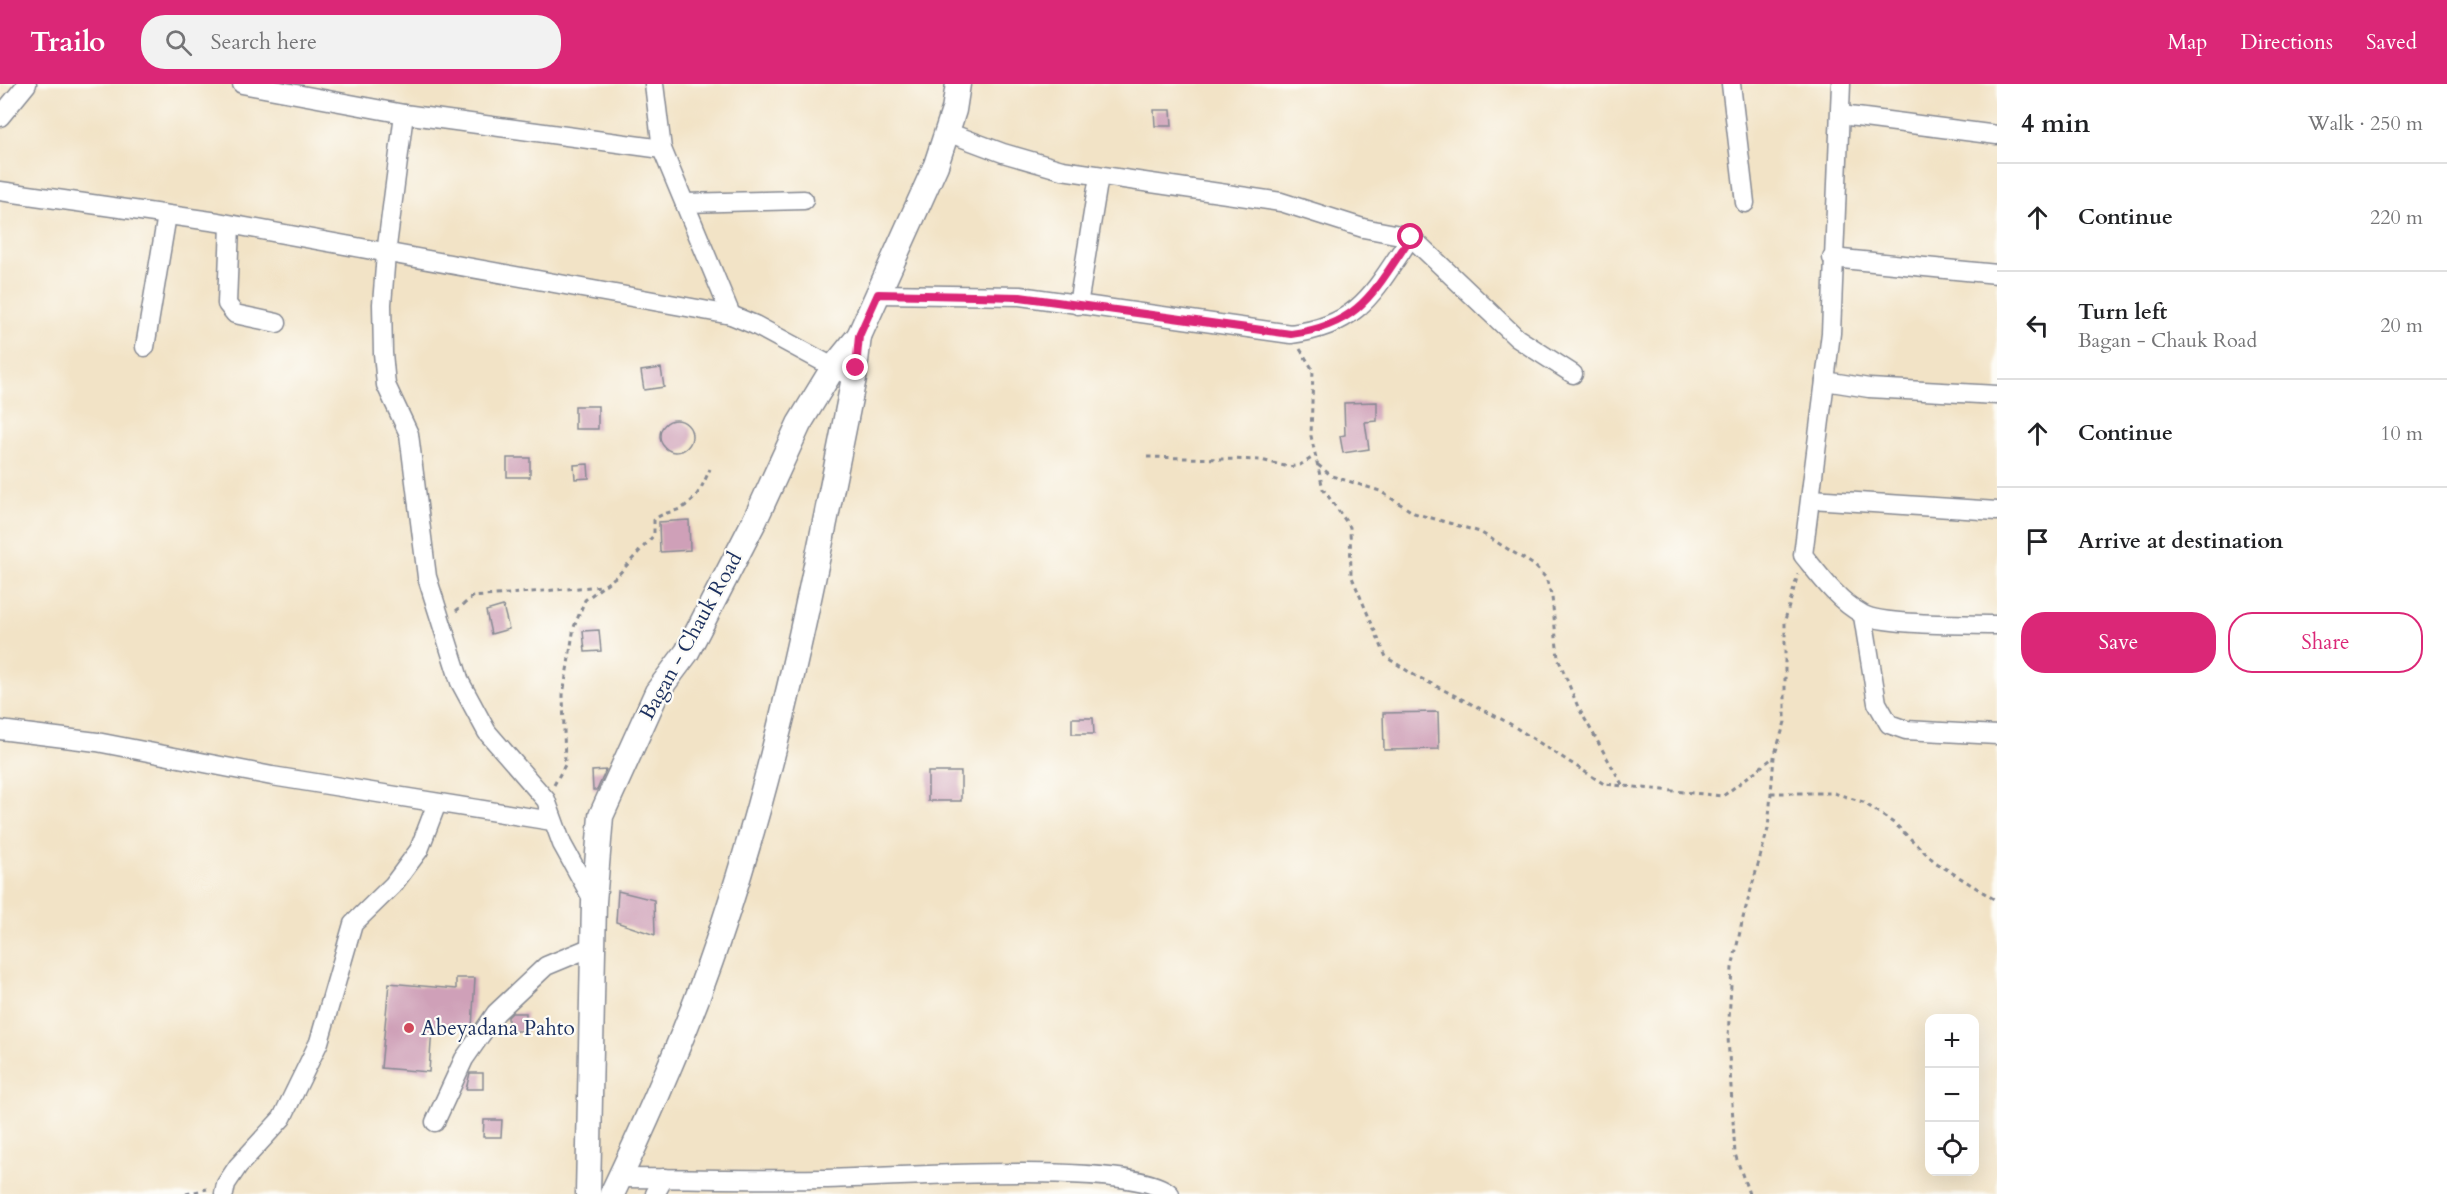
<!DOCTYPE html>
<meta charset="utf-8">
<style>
:root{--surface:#fff;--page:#f2f2f2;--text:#202124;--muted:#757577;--line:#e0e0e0;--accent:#db2777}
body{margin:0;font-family:Cardo,serif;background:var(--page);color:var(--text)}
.controls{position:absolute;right:18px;bottom:18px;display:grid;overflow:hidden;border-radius:12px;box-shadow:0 6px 24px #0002}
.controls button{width:54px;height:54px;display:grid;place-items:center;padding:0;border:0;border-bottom:2px solid var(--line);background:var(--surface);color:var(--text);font:30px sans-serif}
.stop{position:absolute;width:18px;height:18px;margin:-14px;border:4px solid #db2777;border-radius:50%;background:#fff}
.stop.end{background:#db2777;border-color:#fff;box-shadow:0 2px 6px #0008}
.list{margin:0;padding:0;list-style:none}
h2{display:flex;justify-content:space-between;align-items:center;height:78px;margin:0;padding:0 24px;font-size:26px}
h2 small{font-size:20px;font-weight:400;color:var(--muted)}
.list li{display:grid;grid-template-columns:39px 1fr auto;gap:18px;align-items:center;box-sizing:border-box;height:108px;padding:0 24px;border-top:2px solid var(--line)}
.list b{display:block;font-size:22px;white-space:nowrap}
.list p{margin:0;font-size:20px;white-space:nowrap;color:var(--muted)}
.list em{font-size:20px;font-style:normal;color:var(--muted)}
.actions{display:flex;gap:12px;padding:18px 24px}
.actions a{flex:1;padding:14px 0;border:2px solid var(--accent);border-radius:24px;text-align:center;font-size:21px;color:var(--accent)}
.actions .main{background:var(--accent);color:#fff}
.icon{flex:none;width:33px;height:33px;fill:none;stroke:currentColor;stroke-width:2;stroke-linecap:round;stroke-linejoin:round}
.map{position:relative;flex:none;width:1997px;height:1110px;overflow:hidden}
header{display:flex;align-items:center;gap:36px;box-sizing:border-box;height:84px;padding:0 30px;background:var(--accent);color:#fff}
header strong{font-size:28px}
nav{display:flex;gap:33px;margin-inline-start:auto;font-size:21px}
.search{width:420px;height:54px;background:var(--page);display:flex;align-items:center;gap:15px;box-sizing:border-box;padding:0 21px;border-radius:24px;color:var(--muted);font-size:22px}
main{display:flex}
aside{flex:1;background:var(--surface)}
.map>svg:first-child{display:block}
.building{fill:#cfa0b8}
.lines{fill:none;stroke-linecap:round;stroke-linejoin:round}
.minor-casing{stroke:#868992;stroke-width:21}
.major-casing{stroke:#868992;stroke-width:27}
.path{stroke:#868992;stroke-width:3;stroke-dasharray:4.5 4.5;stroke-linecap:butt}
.minor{stroke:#fff;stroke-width:18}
.major{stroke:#fff;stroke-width:24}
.route{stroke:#db2777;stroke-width:8}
.poi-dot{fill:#d1495b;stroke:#fdfcf7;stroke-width:2}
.labels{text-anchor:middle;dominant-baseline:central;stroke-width:4.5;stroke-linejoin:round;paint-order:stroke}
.street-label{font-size:21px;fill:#1b2f5e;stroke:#fdfcf7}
.poi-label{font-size:21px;fill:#1b2f5e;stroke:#fdfcf7;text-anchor:start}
</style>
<header>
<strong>Trailo</strong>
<div class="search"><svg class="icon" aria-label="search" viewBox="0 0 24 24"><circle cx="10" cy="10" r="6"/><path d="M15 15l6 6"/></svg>Search here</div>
<nav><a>Map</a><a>Directions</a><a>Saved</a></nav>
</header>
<main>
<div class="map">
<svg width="1997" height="1110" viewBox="0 0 1997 1110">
<rect width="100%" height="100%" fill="#fdfcf7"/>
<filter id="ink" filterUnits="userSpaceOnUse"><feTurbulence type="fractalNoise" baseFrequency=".0167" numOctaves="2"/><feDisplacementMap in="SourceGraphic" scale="12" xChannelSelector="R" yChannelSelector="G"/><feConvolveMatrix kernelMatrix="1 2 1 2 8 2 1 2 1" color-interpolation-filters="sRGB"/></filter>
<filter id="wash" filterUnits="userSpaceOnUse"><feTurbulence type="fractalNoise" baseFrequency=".008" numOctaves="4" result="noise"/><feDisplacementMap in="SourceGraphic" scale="24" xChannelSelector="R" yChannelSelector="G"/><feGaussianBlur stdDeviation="1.35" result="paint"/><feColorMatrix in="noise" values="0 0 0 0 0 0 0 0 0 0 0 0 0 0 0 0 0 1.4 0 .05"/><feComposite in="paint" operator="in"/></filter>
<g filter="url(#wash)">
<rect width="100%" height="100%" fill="#f2e3c6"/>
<g id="blocks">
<g class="building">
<path d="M1154 26H1171L1172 42H1155Z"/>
<path d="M661 284 664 303 644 306 641 287Z"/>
<path d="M1377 318V337L1365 338 1369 365 1343 369 1340 352 1345 351 1344 319Z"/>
<rect x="575" y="322" width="23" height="23"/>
<circle cx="676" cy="352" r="16"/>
<rect x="507" y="374" width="23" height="19"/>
<path d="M588 380 589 394 575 395 574 381Z"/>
<path d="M689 436 690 466 660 468 659 438Z"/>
<path d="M503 522 509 545 491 550 486 527Z"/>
<path d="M599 546 601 567 585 568 583 547Z"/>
<path d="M1438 628 1439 665 1384 666 1383 629Z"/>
<path d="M1072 634H1093L1094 650H1072Z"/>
<path d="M606 686 597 706H593L592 687Z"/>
<rect x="928" y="688" width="33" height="29"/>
<path d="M618 807 654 816 655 851 616 838Z"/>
<path d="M456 894H475L472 944H432L429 988 381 984 389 899 456 905Z"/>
<path d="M512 929H526V947H508V933Z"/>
<path d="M470 989H483V1005H466Z"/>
<path d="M484 1036H502L501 1053H483Z"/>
</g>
</g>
</g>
<g filter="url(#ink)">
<use href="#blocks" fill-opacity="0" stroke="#868992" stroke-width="1.5"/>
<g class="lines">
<g class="minor-casing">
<g id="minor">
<path d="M242 0 404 30 662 65"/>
<path d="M654 0 662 65 731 231"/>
<path d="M1731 0 1745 119"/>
<path d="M1841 0 1831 249 1803 471C1820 492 1838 517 1862 530 1883 542 1969 540 1997 541"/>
<path d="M404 30 386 170 382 220 383 269 386 301 409 350 427 493 460 598 487 648 546 716 562 760 594 818"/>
<path d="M1841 31 1997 51"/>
<path d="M0 33 27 0"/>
<path d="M947 48 1003 69 1062 86 1281 118 1363 144 1411 153 1517 254 1573 290"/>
<path d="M0 107 218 138 731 231 755 241 844 289"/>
<path d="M685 119 804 116"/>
<path d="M230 141 227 220 235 230 277 239"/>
<path d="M1832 174 1997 190"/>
<path d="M878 210 1020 212 1291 250C1361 241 1374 207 1411 153"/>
<path d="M1078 221 1099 92"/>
<path d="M145 263 167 131"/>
<path d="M1825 297 1869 304 1997 311"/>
<path d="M1811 415 1997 427"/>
<path d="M1863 532 1877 619 1889 640 1906 646 1997 651"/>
<path d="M0 646 97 658 272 692 552 737"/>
<path d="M435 1038 464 975 496 929 546 882 594 862"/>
<path d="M620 1094C688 1094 756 1096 824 1095 882 1094 1136 1075 1170 1110"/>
<path d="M224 1110 226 1100 238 1082 282 1034 319 958 353 840 393 801 419 766 437 719"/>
<path d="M655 1110 664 1094"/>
</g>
</g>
<g class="major-casing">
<g id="major">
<path d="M588 1110 594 818 601 732 657 608 687 568 755 436 799 340 833 284 859 252 936 81 954 26 958 0"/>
<path d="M612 1110C651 1028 688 945 717 859 780 675 816 484 854 294L859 252"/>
</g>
</g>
<g class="path">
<path d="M1300 265 1313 286 1311 352 1323 405 1350 443 1351 491 1386 573 1414 591 1507 638 1604 700 1723 712 1774 673"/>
<path d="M1147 373 1261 376 1289 383 1300 381 1315 372"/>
<path d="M1318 381 1332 392 1380 407 1414 429 1480 448 1534 481 1546 494 1552 513 1558 574 1578 623 1623 702"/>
<path d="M456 527 472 513 603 502"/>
<path d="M554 701 565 681 563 611 574 543 585 516 618 491 654 451V436C664 427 675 429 685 422 698 414 704 398 710 385"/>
<path d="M1771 709H1834L1863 718 1895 740 1935 778 1997 817"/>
<path d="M186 1110 207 1105"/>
<path d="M1749 1110 1735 1070 1728 953 1732 884 1743 834 1768 745 1774 673 1785 638V536L1798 490"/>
</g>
<use href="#minor" class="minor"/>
<use href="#major" class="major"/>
</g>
</g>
<g class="lines" filter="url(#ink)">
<path class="route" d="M856 284 859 252 878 210 1020 213 1291 250C1361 241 1374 207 1411 153"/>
</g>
<circle class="poi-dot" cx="409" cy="944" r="6"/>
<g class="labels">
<g class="street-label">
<text transform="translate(691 552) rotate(-61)">Bagan - Chauk Road</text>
</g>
<g class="poi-label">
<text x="421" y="944">Abeyadana Pahto</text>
</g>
</g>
</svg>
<div class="controls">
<button>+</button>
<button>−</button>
<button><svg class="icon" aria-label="locate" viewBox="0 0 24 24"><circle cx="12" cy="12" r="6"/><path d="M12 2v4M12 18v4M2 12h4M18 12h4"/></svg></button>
</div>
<div class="stop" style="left:1411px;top:153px"></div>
<div class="stop end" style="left:856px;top:284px"></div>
</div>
<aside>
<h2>4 min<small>Walk · 250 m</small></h2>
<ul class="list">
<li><svg class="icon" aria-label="ahead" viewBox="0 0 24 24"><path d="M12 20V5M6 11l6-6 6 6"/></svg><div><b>Continue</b></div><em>220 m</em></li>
<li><svg class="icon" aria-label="left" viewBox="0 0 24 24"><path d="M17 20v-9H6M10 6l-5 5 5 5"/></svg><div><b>Turn left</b><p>Bagan - Chauk Road</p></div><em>20 m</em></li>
<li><svg class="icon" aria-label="ahead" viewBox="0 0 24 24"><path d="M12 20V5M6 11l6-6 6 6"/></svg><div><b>Continue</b></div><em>10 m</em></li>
<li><svg class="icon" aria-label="arrive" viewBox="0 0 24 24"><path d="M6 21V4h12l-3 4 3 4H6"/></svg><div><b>Arrive at destination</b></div></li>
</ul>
<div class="actions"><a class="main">Save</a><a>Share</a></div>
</aside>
</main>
